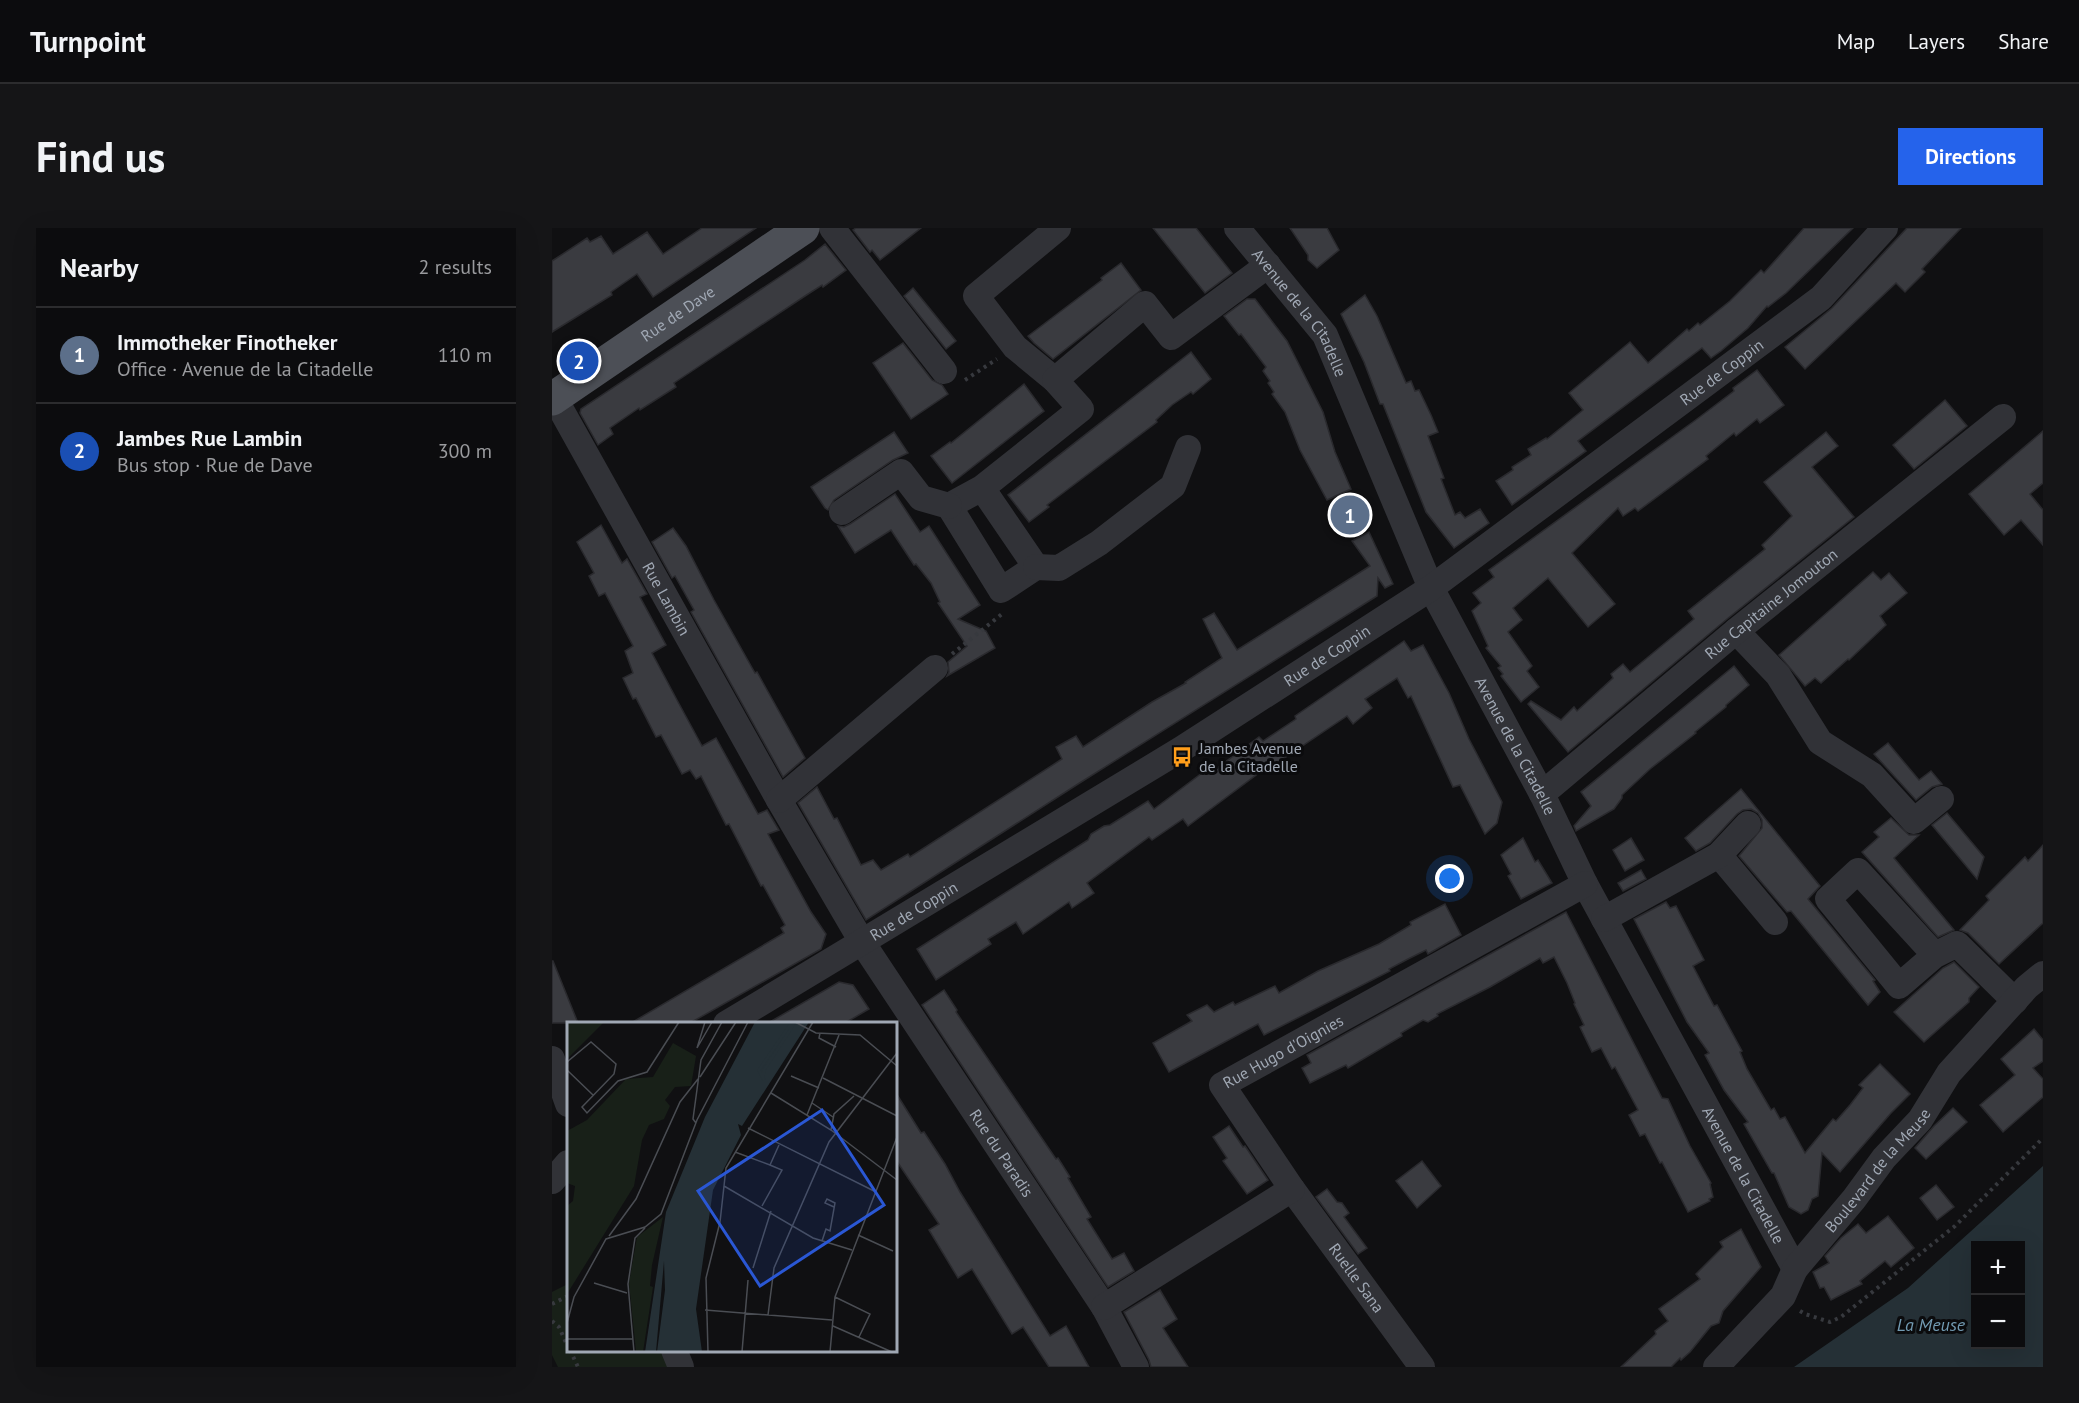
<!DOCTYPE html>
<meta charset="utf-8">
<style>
:root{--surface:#0c0c0e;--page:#151517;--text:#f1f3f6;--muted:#9a9b9e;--line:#2c2c2e;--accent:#2563eb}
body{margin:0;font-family:"PT Sans",sans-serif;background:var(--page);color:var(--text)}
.controls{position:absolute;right:18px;bottom:18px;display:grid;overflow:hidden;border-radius:0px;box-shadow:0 6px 24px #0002}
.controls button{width:54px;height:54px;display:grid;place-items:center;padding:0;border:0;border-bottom:2px solid var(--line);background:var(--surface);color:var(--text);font:30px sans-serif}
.you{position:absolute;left:898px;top:651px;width:21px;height:21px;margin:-15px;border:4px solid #fff;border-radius:50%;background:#1a73e8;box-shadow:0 0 0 9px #1a73e833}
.badge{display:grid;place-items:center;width:39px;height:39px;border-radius:50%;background:var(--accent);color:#fff;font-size:20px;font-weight:700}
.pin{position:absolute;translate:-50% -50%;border:3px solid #fff;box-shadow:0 2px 6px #0006}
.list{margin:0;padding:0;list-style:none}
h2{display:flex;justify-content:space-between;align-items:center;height:78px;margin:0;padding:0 24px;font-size:26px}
h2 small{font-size:20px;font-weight:400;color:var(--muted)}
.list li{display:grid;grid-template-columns:39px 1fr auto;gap:18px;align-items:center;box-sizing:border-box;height:96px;padding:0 24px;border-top:2px solid var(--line)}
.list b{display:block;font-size:22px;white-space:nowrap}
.list p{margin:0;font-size:20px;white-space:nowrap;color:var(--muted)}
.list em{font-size:20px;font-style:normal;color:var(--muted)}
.map{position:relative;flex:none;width:1491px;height:1139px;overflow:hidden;border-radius:0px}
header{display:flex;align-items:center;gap:36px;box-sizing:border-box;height:84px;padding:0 30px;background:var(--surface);border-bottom:2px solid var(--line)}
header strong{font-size:28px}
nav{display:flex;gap:33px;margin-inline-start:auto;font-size:21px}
.intro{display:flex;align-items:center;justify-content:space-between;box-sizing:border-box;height:144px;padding:0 36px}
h1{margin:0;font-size:42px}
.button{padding:15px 27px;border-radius:0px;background:var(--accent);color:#fff;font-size:21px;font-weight:700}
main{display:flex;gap:36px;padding:0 36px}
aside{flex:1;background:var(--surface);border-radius:0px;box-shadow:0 6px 24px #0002}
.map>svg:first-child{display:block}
.green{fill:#182018}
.water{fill:#253036;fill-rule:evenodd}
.building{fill:#3a3b40;stroke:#2a2a2e;stroke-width:1.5}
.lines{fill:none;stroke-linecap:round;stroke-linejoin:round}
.path{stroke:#37393e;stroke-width:4;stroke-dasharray:3 4.5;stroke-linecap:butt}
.minor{stroke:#313237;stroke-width:26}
.major{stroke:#4c4f56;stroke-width:33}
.labels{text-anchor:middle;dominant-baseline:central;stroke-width:6;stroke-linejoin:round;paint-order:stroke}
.street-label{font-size:16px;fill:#a0a8b4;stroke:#0b0b0d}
.poi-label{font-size:16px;fill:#a0a8b4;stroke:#0b0b0d;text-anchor:start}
.water-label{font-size:18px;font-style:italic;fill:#729bb3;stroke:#0b0b0d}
.inset-river{fill:none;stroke:#253036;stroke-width:3}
.inset-road{fill:none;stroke:#4a4d53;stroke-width:1.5}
.view{fill:#2a57d4;fill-opacity:0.15;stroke:#2a57d4;stroke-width:3}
.inset-edge{fill:none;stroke:#a0a8b4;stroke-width:3}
</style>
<header>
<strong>Turnpoint</strong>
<nav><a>Map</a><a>Layers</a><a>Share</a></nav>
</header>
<div class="intro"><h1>Find us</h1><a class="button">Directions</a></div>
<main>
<aside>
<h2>Nearby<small>2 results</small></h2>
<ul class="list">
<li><span class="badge" style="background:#5c6f8a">1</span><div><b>Immotheker Finotheker</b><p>Office · Avenue de la Citadelle</p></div><em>110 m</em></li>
<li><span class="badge" style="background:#1a4fb4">2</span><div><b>Jambes Rue Lambin</b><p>Bus stop · Rue de Dave</p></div><em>300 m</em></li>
</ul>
</aside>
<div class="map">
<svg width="1491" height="1139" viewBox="0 0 1491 1139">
<rect width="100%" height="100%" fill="#101012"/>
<path class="green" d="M16 1056V1122L110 1123 117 1139H6L0 1127V1064Z"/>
<path class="water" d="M1491 938V1139H1242L1356 1060ZM1424 1018H1468V1116H1424Z"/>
<g class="building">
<path d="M150 0H204L101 69 85 46 59 64 60 67 0 104V33L35 10 38 14 49 8 61 26 95 4 111 26Z"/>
<path d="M304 0H369L328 32 320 22 318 24 301 2Z"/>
<path d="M601 0H644L680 45 653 65Z"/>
<path d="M738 0H775L787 22 765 40 756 32V27Z"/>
<path d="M1252 0H1301L1234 65 1216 79 1215 78 1196 100 1169 123 1159 130 1150 120 1026 213 1034 223 960 277 944 253 961 242 960 239 979 227 976 221 994 210 995 211 1031 182 1017 165 1078 114 1096 135 1135 101 1137 103 1146 95 1148 97 1178 73 1209 42 1212 45Z"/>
<path d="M1355 0H1409L1370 41 1373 44 1353 64 1344 55 1253 141 1233 119 1280 80Z"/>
<path d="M273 16 294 42 271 59 270 57 253 68 137 145 122 155 124 159 88 182 87 180 58 200 61 206 46 217 28 185 29 181 253 32Z"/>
<path d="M569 35 589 62 501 131 482 115 476 108 550 52 549 50Z"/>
<path d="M361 60 404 113 394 121 352 68Z"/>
<path d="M813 67 825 88 854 155 859 153 863 163 867 162 879 187 886 204 876 208 892 250 889 251 903 287 908 284 913 290 928 281 937 295 902 320 874 284 831 176H828L812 134 789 86Z"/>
<path d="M695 71H703L735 113 771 184 783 224 799 261 775 272 748 222 733 184 720 166 722 164 716 155 718 153 711 143 714 139 689 106 687 107 672 88Z"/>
<path d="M351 115 380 152 390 157 396 166 359 191 321 135Z"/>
<path d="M639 124 659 151 641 166 639 164 620 177 604 192 605 194 495 277 497 279 477 294 456 267Z"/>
<path d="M1205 142 1232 177 1208 195 1205 191 1184 208 1182 205 1154 228 1156 231 1086 283 1083 280 1071 288 1066 280 1020 325 1063 376 1036 399 996 350 961 380 970 392 956 404 980 438 975 443 987 459 969 474 949 448 951 446 946 440 949 438 934 420 936 418 920 383 929 375 921 365 942 349 937 342 1145 191 1182 163 1181 160Z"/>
<path d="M472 156 492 183 400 255 379 228 398 214 399 215Z"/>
<path d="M1393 172 1415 198 1362 241 1341 217Z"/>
<path d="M1491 203V255L1478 266 1491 282V317L1469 292 1452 307 1417 266Z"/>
<path d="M342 204 356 225 341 232 282 272 276 282 273 280 259 259Z"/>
<path d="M1274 204 1286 218 1260 239 1302 289 1175 391 1016 524 976 476 979 473 1009 492 1022 479 1025 483 1061 450 1059 446 1071 436 1078 444 1142 391 1136 383 1213 321 1210 317 1240 288 1212 254Z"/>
<path d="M343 266 368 304 377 298 428 377 406 391 434 403 443 420 395 448 397 444 396 434 415 418 386 375 388 374 379 355 364 336 362 337 339 302 303 325 286 298 292 299 298 296Z"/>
<path d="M49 297 70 335 75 331 95 366 88 369 114 417 100 425 125 472 150 518 164 510 206 586 215 582 227 602 216 606 259 684 274 706 269 721 138 795H79L232 705 229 700 233 697 211 657 209 658 177 596 174 597 149 548 144 551 138 542 130 546 109 507 104 509 84 470 81 471 71 450 81 445 73 423 81 418 53 365 47 368 37 348 42 345 25 314Z"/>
<path d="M121 300 134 318 162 372 203 445 205 444 253 530 231 549 139 384 142 382 123 348 120 350 100 314Z"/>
<path d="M817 304 841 356 833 360 826 350 825 368 526 556 314 692 246 575 265 559 282 591 285 590 309 637 321 632 329 642 356 626 358 629 510 531 504 519 524 508 531 519 600 474 634 455 633 454 670 430 651 391 662 385 685 422 818 338 800 313Z"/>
<path d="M1321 344 1329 352 1337 345 1355 365 1328 388 1334 397 1297 432 1296 431 1269 455 1263 450 1253 458 1227 427Z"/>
<path d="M852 413 859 423 871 417 897 465 917 511 950 574 945 595 933 606 908 557 901 559 859 468 856 470 845 450 813 471 820 480 801 496 795 488 713 543 711 542 636 598 631 591 600 612 597 609 535 655 542 665 520 680 517 674 471 706 464 694 436 711 439 716 384 752 365 721 536 612 539 606 552 598 558 597 596 573 602 581 654 542 657 546 707 509 711 513 744 491 743 488Z"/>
<path d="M1182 438 1197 457 1174 477V479L1143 504 1144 505 1098 541 1070 567V570L1062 581 1024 603 1022 598 1039 578 1029 564Z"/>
<path d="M1336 515 1367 552 1379 543 1390 556 1380 559 1364 572 1322 526Z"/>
<path d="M1189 561 1268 658 1256 671 1323 752 1321 753 1328 764 1316 777 1239 683 1235 684 1187 628 1210 600V592L1206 585 1199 581 1191 582 1185 586 1158 615 1144 623 1133 610Z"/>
<path d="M1395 585 1432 629 1425 651 1380 597Z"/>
<path d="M1339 590 1357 607H1367L1342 630 1402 702 1386 709 1310 624 1327 609 1322 604Z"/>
<path d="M971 610 983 634 986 632 1000 655 969 671 956 648 959 646 949 627Z"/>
<path d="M1079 610 1092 632 1073 643 1061 622Z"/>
<path d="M1491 617V695L1447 736 1416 705 1408 702 1437 672 1434 668 1473 629 1476 633Z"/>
<path d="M1089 642 1094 651 1071 663 1066 655Z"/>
<path d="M1114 674 1118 680 1124 678 1152 732 1141 738 1162 778 1165 777 1190 823 1188 824 1195 841 1219 882 1222 880 1228 891 1233 889 1253 925 1281 891 1284 893 1298 877 1311 860 1307 857 1328 836 1358 866 1339 885 1288 944 1270 925 1266 968 1260 971 1256 982 1249 986 1237 979 1222 945H1220L1192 896 1196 894 1172 862 1153 827 1157 825 1135 794 1082 691Z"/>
<path d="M893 676 909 707 876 726 874 722 856 731 837 741 838 743 712 807 706 796 617 844 601 815 640 793 635 787 655 777 662 784 681 774 683 777 723 758 727 765 766 743 827 716 859 697 858 694Z"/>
<path d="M1014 684 1110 870 1116 871 1138 918 1159 955 1158 956 1161 969 1157 971 1158 973 1136 984 1110 934 1108 935 1093 906 1088 908 1077 887 1086 882 1063 839 1060 841 1049 820 1040 824 1028 799 1032 797 1022 776 1023 775 1015 755 1002 729 991 735 988 730 938 759 885 786 886 788 876 794 871 792 849 805 850 808 796 840 794 837 758 855 750 840 759 835 755 827Z"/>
<path d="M0 733H1L26 795H0Z"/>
<path d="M1402 734 1427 759 1417 770V774L1372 814 1342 784 1391 740Z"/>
<path d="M287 754 301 757 317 781 293 795H216Z"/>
<path d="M392 762 405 782 404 784 504 931 506 930 518 949 516 950 539 989 535 991 560 1031 572 1025 582 1043 556 1059 370 777Z"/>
<path d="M1482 801 1491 812V833L1481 840 1491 851V869L1451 904 1428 877 1463 847 1449 831Z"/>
<path d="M344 865 369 905 372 904 393 936 408 964 498 1108 514 1098 537 1139H497L471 1099 460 1106 420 1041 406 1050 377 1002 387 996 344 932Z"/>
<path d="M1401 880 1415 894 1374 931 1363 920 1382 898Z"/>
<path d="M677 898 691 919 693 918 716 952 695 966 671 933 675 930 661 909Z"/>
<path d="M870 933 889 958 865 980 844 953Z"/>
<path d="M1384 957 1402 979 1385 992 1368 970Z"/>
<path d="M775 961 785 974 790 975 797 985 792 989 815 1020 806 1026 764 969Z"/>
<path d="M1336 988 1362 1020 1339 1039 1333 1033 1308 1053 1310 1056 1279 1072 1272 1059 1268 1060 1261 1044 1277 1035 1273 1028 1289 1010 1306 996 1314 1005Z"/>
<path d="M1189 1001 1209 1039 1171 1083 1167 1095 1159 1098 1138 1124 1129 1132 1128 1130 1119 1139H1069L1104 1106 1103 1103 1116 1093 1107 1081 1148 1051 1144 1046 1171 1019 1168 1014Z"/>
<path d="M608 1062 625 1091 611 1100 636 1139H599L597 1132 572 1084Z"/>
</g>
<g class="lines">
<g class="path">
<path d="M413 152 445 131"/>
<path d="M400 426 450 386"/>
<path d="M0 1076 16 1068"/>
<path d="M1248 1083 1253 1086 1278 1094 1289 1089 1403 998 1491 910"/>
<path d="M0 1093 7 1099 16 1119"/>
<path d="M18 1122 26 1139"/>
</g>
<g class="minor">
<path d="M280 0 392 143"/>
<path id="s1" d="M685 0 773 107 879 360 990 566 1033 656 1243 1041"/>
<path d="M503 152 463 119 424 68 506 0"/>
<path id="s2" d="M2 169 227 572 310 714 552 1079 584 1139"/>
<path d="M430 260 484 339 449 362 397 278 430 260 529 181 503 152 593 76 619 109 716 37"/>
<path d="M290 284 349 244 369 270 397 278"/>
<path d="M484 339 507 340 547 315 621 258 636 220"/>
<path d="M1184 403 1226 447 1268 514 1320 547 1362 593 1389 571"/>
<path id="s3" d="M990 566 1184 403 1451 189"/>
<path d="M227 572 383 440"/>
<path d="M1167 627 1223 694"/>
<path d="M1052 691 1167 627 1196 596"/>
<path d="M1383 727 1347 758 1276 671 1306 643 1383 727 1405 716 1463 773"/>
<path id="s4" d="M174 796 628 522 879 360 1269 70 1333 0"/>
<path d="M0 831 16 876"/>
<path d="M0 953 16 935"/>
<path id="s5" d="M740 961 870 1139"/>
<path id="s6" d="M552 1079 740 961 670 857 1033 656"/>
<path d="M122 1122 129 1139"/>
<path id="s7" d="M1164 1139 1231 1068 1243 1041 1302 971 1332 930 1368 892 1397 845 1475 759 1491 746"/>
</g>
<path class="major" id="s8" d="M0 171 251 0"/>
</g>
<defs>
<g id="bus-bare" transform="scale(1.62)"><path d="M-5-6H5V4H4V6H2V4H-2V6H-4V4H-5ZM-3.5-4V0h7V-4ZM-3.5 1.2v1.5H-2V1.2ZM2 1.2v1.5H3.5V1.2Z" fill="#ff9e1b" stroke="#0b0b0d" stroke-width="2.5" paint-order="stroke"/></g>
</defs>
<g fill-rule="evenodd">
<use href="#bus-bare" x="630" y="529"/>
</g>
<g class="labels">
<g class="street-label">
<text stroke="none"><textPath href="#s8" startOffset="152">Rue de Dave</textPath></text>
<text stroke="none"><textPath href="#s1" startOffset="106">Avenue de la Citadelle</textPath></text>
<text stroke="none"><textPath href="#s4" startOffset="1191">Rue de Coppin</textPath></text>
<text stroke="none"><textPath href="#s2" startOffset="231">Rue Lambin</textPath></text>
<text stroke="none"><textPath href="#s3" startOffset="298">Rue Capitaine Jomouton</textPath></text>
<text stroke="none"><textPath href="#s4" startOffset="705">Rue de Coppin</textPath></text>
<text stroke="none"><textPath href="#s1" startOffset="592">Avenue de la Citadelle</textPath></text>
<text stroke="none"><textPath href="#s4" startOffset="219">Rue de Coppin</textPath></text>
<text stroke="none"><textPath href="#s6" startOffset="417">Rue Hugo d'Oignies</textPath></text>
<text stroke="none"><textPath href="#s2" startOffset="879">Rue du Paradis</textPath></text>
<text stroke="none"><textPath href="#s7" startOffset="256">Boulevard de la Meuse</textPath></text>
<text stroke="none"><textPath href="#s1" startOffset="1078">Avenue de la Citadelle</textPath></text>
<text stroke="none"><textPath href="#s5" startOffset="110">Ruelle Sana</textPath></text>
</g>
<g class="poi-label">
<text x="647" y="520">Jambes Avenue<tspan x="647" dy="18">de la Citadelle</tspan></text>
</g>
<g class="water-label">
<text x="1379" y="1096">La Meuse</text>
</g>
</g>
<g transform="translate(15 794)">
<rect width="330" height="330" fill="#101012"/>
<path d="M0 0H37L0 37ZM106 21 129 34 124 64 108 65 98 78 103 84 97 97 82 103 75 118 67 164 0 272V184L6 179 8 164 0 161V109L20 98 59 57 86 55ZM96 195 85 243 83 264 86 265 76 330 69 329 62 261 70 215Z" fill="#182018"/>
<path d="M188 0H242L175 104 171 102 174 113 146 168 129 287 135 330H90L98 268 97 239 89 330H78L99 190 138 95Z" fill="#253036"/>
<path class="inset-river" d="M196 57 197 48 227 2M197 58 192 48 225 0"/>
<path class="inset-road" d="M138 0 130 26 145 0M228 0 249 11 293 13 330 44M253 11 252 16 269 25M0 40 24 20 49 42 47 52 15 85 20 91 51 59 80 50 112 0M0 48 26 73M224 54 252 66M133 55 169 0M256 56 330 94M204 71 264 108 330 158M245 81 266 95M240 93 272 13M129 101 126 97 134 38 155 0M181 106 307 169M264 108 267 92 287 74M168 130 203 143M157 164 246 216 285 228M195 184 215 148 203 143 212 123M291 213 326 229M42 214 69 177 113 80 131 57M255 219 259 207 263 209 268 181 260 177 258 181 267 185M186 246 204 189M27 261 60 271M268 275 303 292 292 315M138 288 265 298M201 293 207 246 262 120 330 31M0 301 7 275 39 217 78 205 94 192 130 98 181 0M266 304 325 330M0 317H66M67 330 61 262 68 216 78 206M141 330 139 256 153 200 159 146 246 0M175 330 181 258M263 330 268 275 330 115"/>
<path class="view" d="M255 88 317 183 193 264 131 169Z"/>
<rect width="330" height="330" class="inset-edge"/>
</g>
</svg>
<div class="controls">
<button>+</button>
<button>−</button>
</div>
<div class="you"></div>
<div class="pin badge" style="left:798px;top:287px;background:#5c6f8a">1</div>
<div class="pin badge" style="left:27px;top:133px;background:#1a4fb4">2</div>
</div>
</main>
